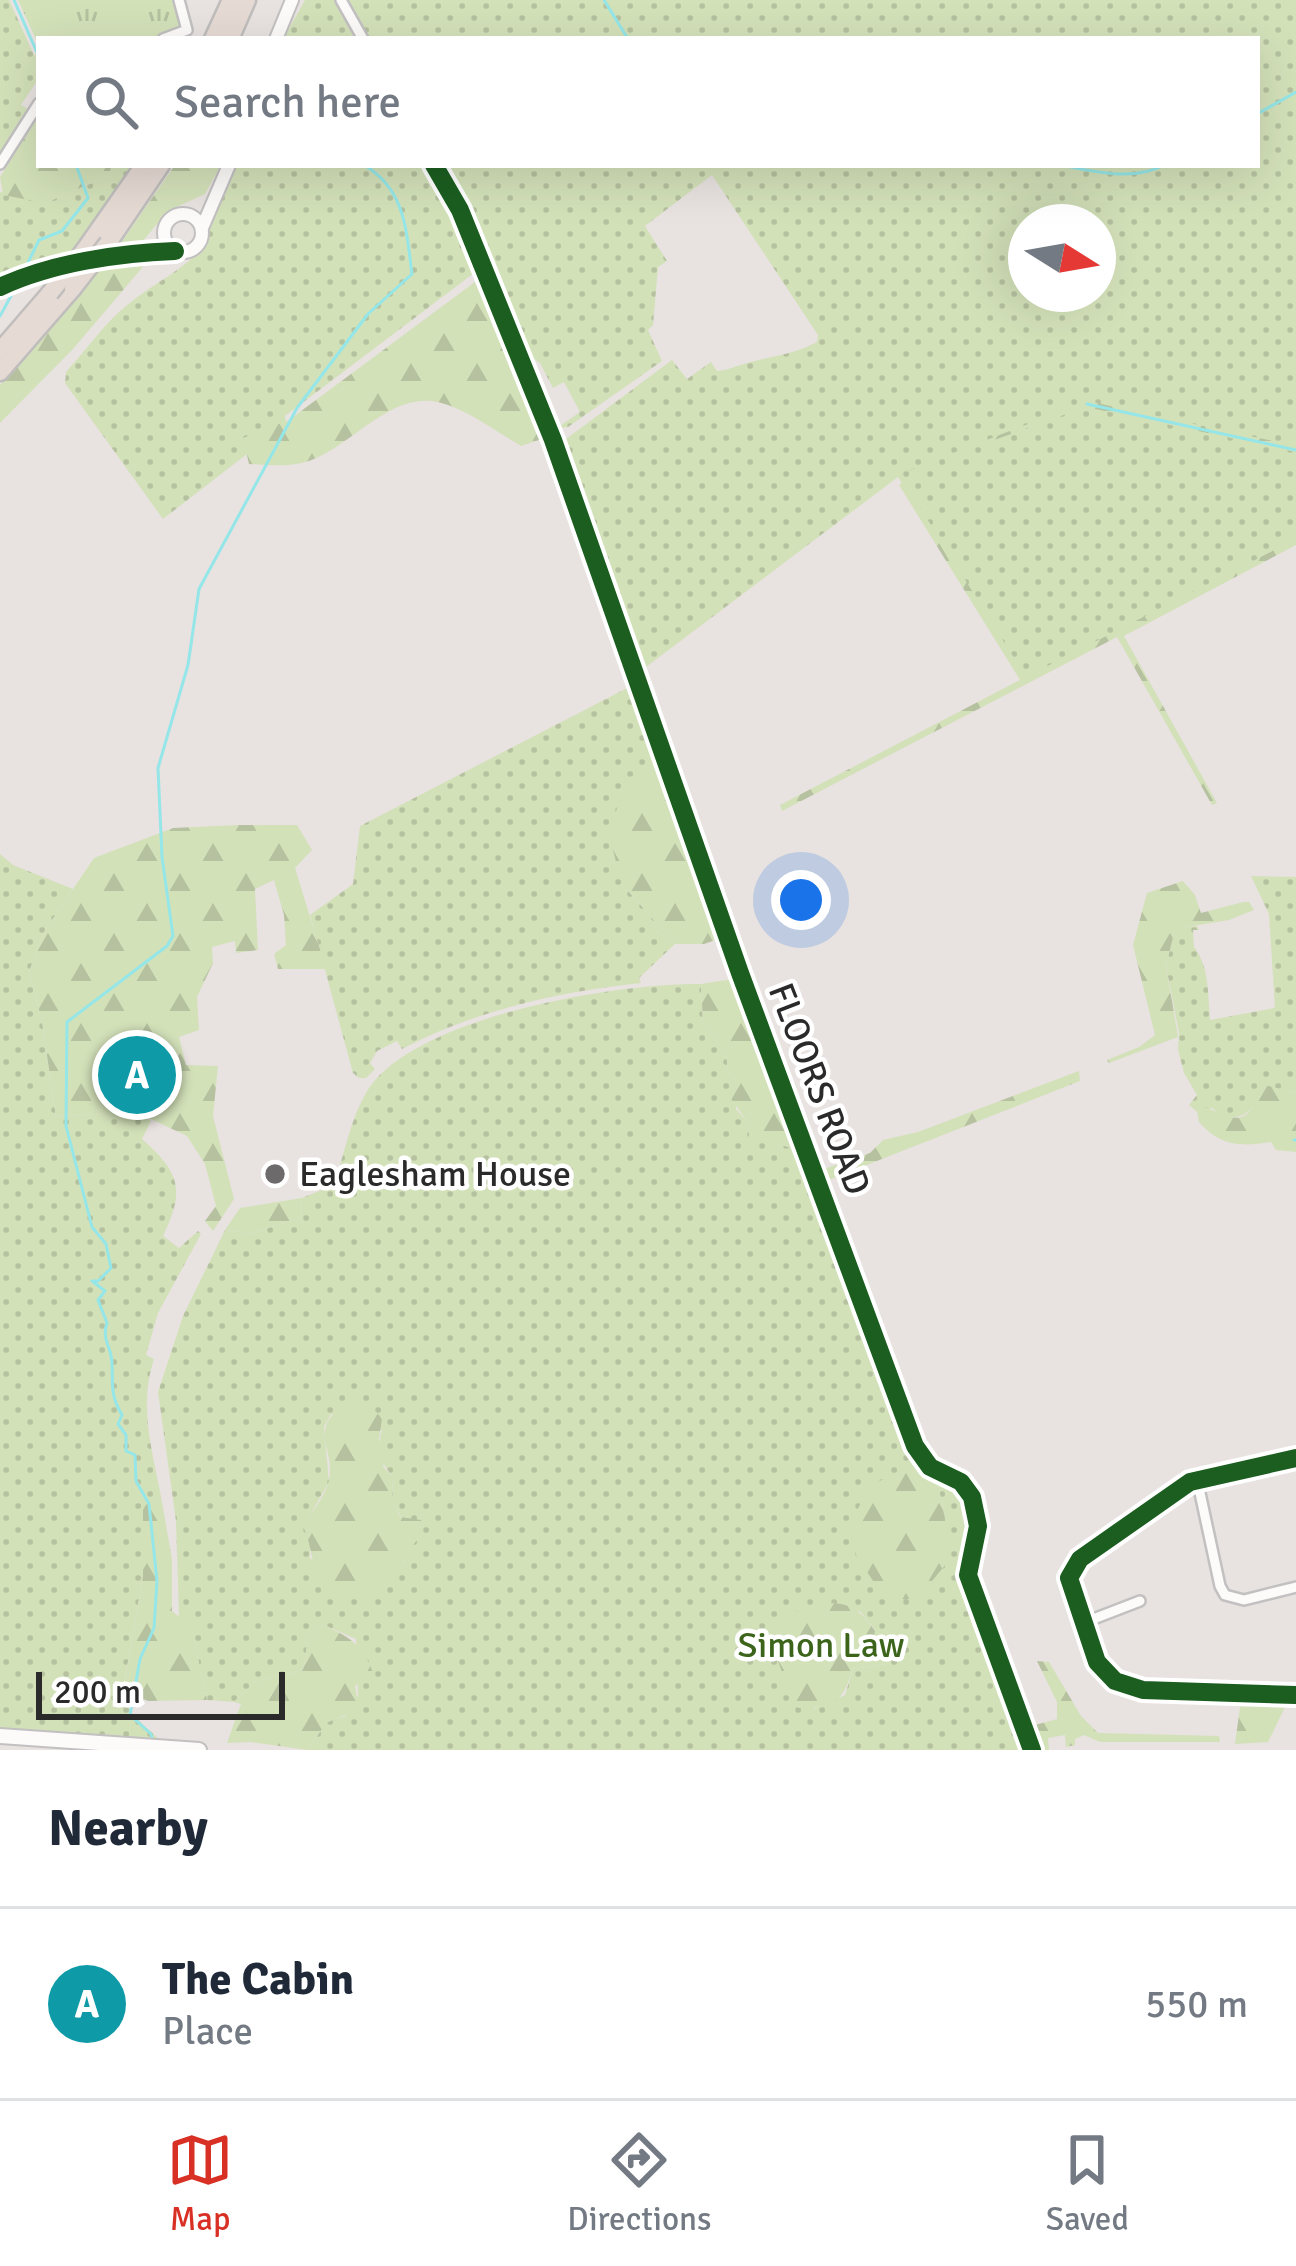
<!DOCTYPE html>
<style>
:root{--surface:#fff;--page:#f2f2f3;--text:#1f2937;--muted:#747a83;--line:#e0e1e3;--accent:#d93025}
body{margin:0;font-family:Signika,sans-serif;background:var(--page);color:var(--text)}
.compass{position:absolute;left:1008px;top:204px;width:108px;height:108px;border-radius:50%;background:var(--surface);box-shadow:0 12px 48px #0002;rotate:101deg}
.scale{position:absolute;left:36px;bottom:30px;width:249px;box-sizing:border-box;padding-left:12px;border:6px solid #2a2a2a;border-top:0;font-size:33px;line-height:42px;white-space:nowrap;color:#2a2a2a;-webkit-text-stroke:9px #fff;paint-order:stroke}
.you{position:absolute;left:801px;top:900px;width:42px;height:42px;margin:-30px;border:9px solid #fff;border-radius:50%;background:#1a73e8;box-shadow:0 0 0 18px #1a73e833}
.badge{display:grid;place-items:center;width:78px;height:78px;border-radius:50%;background:var(--accent);color:#fff;font-size:39px;font-weight:700}
.pin{position:absolute;translate:-50% -50%;border:6px solid #fff;box-shadow:0 3px 12px #0006}
.list{margin:0;padding:0;list-style:none}
h2{display:flex;justify-content:space-between;align-items:center;height:156px;margin:0;padding:0 48px;font-size:51px}
h2 small{font-size:39px;font-weight:400;color:var(--muted)}
.list li{display:grid;grid-template-columns:78px 1fr auto;gap:36px;align-items:center;box-sizing:border-box;height:192px;padding:0 48px;border-top:3px solid var(--line)}
.list b{display:block;font-size:45px;white-space:nowrap}
.list p{margin:0;font-size:39px;white-space:nowrap;color:var(--muted)}
.list em{font-size:39px;font-style:normal;color:var(--muted)}
.icon{flex:none;width:66px;height:66px;fill:none;stroke:currentColor;stroke-width:2;stroke-linecap:round;stroke-linejoin:round}
.map{position:relative;flex:none;width:1296px;height:1750px;overflow:hidden}
.search{position:absolute;background:var(--surface);box-shadow:0 12px 48px #0002;left:36px;right:36px;top:36px;height:132px;display:flex;align-items:center;gap:30px;box-sizing:border-box;padding:0 42px;border-radius:0px;color:var(--muted);font-size:45px}
.sheet{height:348px;background:var(--surface)}
nav{display:flex;justify-content:space-around;align-items:center;box-sizing:border-box;height:168px;border-top:3px solid var(--line);background:var(--surface);font-size:33px;color:var(--muted)}
nav a{display:grid;justify-items:center;gap:6px}
nav .on{color:var(--accent)}
.map>svg:first-child{display:block}
.grass{fill:url(#grass-dots);fill-rule:evenodd}
.forest{fill:url(#forest-firs)}
.park{fill:url(#park-tufts)}
.lines{fill:none;stroke-linecap:round;stroke-linejoin:round}
.stream{stroke:#94e6e8;stroke-width:3}
.minor-casing{stroke:#c2c0c1;stroke-width:14}
.tertiary-casing{stroke:#c2c0c1;stroke-width:16}
.secondary-casing{stroke:#c2c0c1;stroke-width:18}
.trunk-casing{stroke:#c0bebd;stroke-width:21}
.minor{stroke:#fcfbfa;stroke-width:9}
.tertiary{stroke:#fcfbfa;stroke-width:12}
.secondary{stroke:#fcfbfa;stroke-width:14}
.trunk{stroke:#e6dad4;stroke-width:16}
.trunk-bridge-casing{stroke:#c0bebd;stroke-width:21;stroke-linecap:butt}
.trunk-bridge{stroke:#e6dad4;stroke-width:16}
.cycleway-casing{stroke:#fff;stroke-width:26}
.cycleway{stroke:#1b5e20;stroke-width:18}
.poi-dot{fill:#6c6a6a;stroke:#fff;stroke-width:4.5}
.labels{text-anchor:middle;dominant-baseline:central;stroke-width:9;stroke-linejoin:round;paint-order:stroke}
.street-label{font-size:36px;fill:#2a2a2a;stroke:#fff}
.poi-label{font-size:36px;fill:#2a2a2a;stroke:#fff;text-anchor:start}
.park-label{font-size:36px;fill:#3c651b;stroke:#fff}
</style>
<div class="map">
<svg width="1296" height="1750" viewBox="0 0 1296 1750">
<defs>
<pattern id="grass-dots" width="8" height="8" patternUnits="userSpaceOnUse" patternTransform="scale(3)"><rect width="8" height="8" fill="#d3e1b9"/><path d="M2 2h.1M6 6h.1" fill="none" stroke="#b5c19f" stroke-width="1.8" stroke-linecap="round"/></pattern>
<pattern id="forest-firs" width="22" height="20" patternUnits="userSpaceOnUse" patternTransform="scale(3)"><rect width="22" height="20" fill="#d3e1b9"/><path d="M5 1l3.5 6h-7zM16 11l3.5 6h-7z" fill="#b5c19f"/></pattern>
<pattern id="park-tufts" width="24" height="20" patternUnits="userSpaceOnUse" patternTransform="scale(3)"><rect width="24" height="20" fill="#d3e1b9"/><path d="M3 7l-1-3M5 7V3M7 7l1-3M15 17l-1-3M17 17v-4M19 17l1-3" fill="none" stroke="#b5c19f"/></pattern>
</defs>
<rect width="100%" height="100%" fill="#e8e2e0"/>
<g class="grass">
<path d="M0 0H9L34 55 39 52V78L21 105 28 109 0 155Z"/>
<path d="M305 0H338L360 39H283Z"/>
<path d="M348 0H1296V540L1024 681 898 477 642 670 562 442 672 360 687 379 711 362 717 371C730 370 735 366 747 363 775 355 789 356 817 342L818 335 712 175 645 226 667 261 658 267 653 325 648 330 662 361 568 427 557 428 580 412 564 382 553 388 540 363 526 353 462 200 442 165H1257V39H370ZM1026 222H1098V294H1026Z"/>
<path d="M112 165H136L63 264 32 269 0 283V192L45 203 108 176Z"/>
<path d="M235 165H430L478 270 285 416 286 422 244 438 247 454 163 519 65 383 66 372C86 350 104 324 126 306 153 283 180 273 203 247 212 217 226 194 235 165Z"/>
<path d="M635 684 665 767 622 884 675 944 639 978 641 983C557 992 477 1010 402 1049L397 1041 377 1051 370 1063 375 1069 366 1078H359L353 1073 310 915 353 884 360 826Z"/>
<path d="M0 854 13 865 73 889 44 932 29 972 42 1021 56 1117 134 1111 151 1121 142 1139C179 1172 186 1189 163 1236L179 1248 198 1231 201 1234 158 1313 146 1355 154 1359C138 1407 153 1453 162 1502L143 1506V1576L123 1690 131 1694 129 1712 158 1738 0 1731Z"/>
<path d="M1251 876 1296 877V1093L1262 1085C1255 1107 1249 1119 1223 1118L1212 1108 1197 1112 1189 1105 1197 1095 1184 1073 1178 1049 1179 1033 1166 966 1175 928 1197 926 1199 930H1193L1194 947C1209 966 1208 993 1210 1020L1275 1008 1269 914Z"/>
<path d="M701 984 703 1023 726 1053 728 1070 736 1081V1109L746 1120 750 1138 799 1149 920 1471 945 1519 936 1474 961 1488 974 1514 963 1578 1024 1740 1018 1750H308L326 1722 345 1716 358 1696 356 1639 324 1625 308 1640 303 1670 256 1681 234 1702 207 1700 191 1627 179 1618 176 1521 158 1392 183 1316 225 1230 251 1233 301 1218 302 1198 329 1187 336 1178C346 1148 353 1109 372 1084 426 1015 617 983 701 984ZM331 1414 382 1430C377 1447 380 1464 393 1476L392 1500 414 1542 404 1562 355 1591 310 1558V1539L304 1526 329 1482 324 1427ZM860 1611 875 1630 872 1641 889 1647 887 1664 853 1669 845 1695 815 1708 774 1650 781 1638Z"/>
</g>
<g class="forest">
<path d="M39 113V165H112L108 176 45 203 3 195 0 177Z"/>
<path d="M175 165H221L205 194 168 211 142 242 120 244Z"/>
<path d="M147 262 73 349 0 423V385L102 267Z"/>
<path d="M483 276 548 437 521 446C495 431 467 409 438 402 392 392 356 441 314 459 293 468 271 465 249 464L243 438 289 420Z"/>
<path d="M1087 401 1296 446V452L1086 407 902 473Z"/>
<path d="M904 482 1026 677 1296 539V545L1124 636 1217 803 1212 805 1117 637 782 811 780 805 1020 680 899 485Z"/>
<path d="M665 767 724 937 704 944H675L622 884 609 835 626 778Z"/>
<path d="M238 825H297L312 850 295 868 326 969H278L274 954 286 945 284 915 274 880 255 889 258 950 236 953 235 941 212 947 213 963 197 997 199 1030 179 1037 186 1065 218 1066 213 1116 234 1199 213 1231 205 1221 216 1206 205 1164 187 1136 134 1111 56 1117 42 1021 29 972 44 932 94 858 173 828Z"/>
<path d="M1183 881 1195 895 1201 913 1243 902H1249L1254 910 1229 920 1175 929 1166 966 1178 1037 1109 1063 1107 1060 1139 1047 1155 1035 1133 945 1147 893Z"/>
<path d="M739 978 781 1072 796 1084 802 1117 789 1116 799 1149 750 1139 746 1120 729 1096 736 1081 728 1070 726 1053 703 1023 701 984Z"/>
<path d="M1079 1071 1080 1081 826 1181 821 1170 870 1153 883 1140 918 1132Z"/>
<path d="M1261 1084 1296 1093V1152L1276 1150 1271 1142C1240 1147 1220 1146 1199 1122L1197 1112 1206 1107C1240 1124 1249 1124 1261 1084Z"/>
<path d="M302 1198 301 1218 251 1233 225 1230 240 1208Z"/>
<path d="M344 1406H370L382 1418 379 1440 387 1452 383 1467 393 1476 392 1499 400 1517 421 1520 423 1536C411 1543 413 1549 405 1560 394 1574 382 1587 367 1595L355 1591 349 1598 323 1590C311 1569 313 1547 303 1526 311 1513 323 1499 328 1484 338 1452 306 1429 344 1406Z"/>
<path d="M919 1464 936 1474 945 1519 946 1564 923 1592 906 1600 881 1593 856 1555 854 1516 870 1486 909 1466 919 1471Z"/>
<path d="M162 1502 172 1559V1611L191 1626 207 1700 148 1701 123 1691 143 1576V1505Z"/>
<path d="M834 1603C854 1605 864 1614 875 1631L873 1641 890 1647 887 1664 853 1669C842 1702 836 1707 799 1708L789 1693 774 1649 781 1638 777 1626 782 1615Z"/>
<path d="M324 1625C351 1638 365 1646 374 1676L355 1686 359 1709 326 1723 308 1750 251 1742 227 1743 241 1704 234 1702 256 1681 303 1670 308 1640Z"/>
<path d="M1037 1661 1049 1662 1081 1716 1098 1733 1219 1736 1220 1742H1100L1084 1735 1075 1739V1745L1066 1747 1065 1735 1048 1738 1049 1750H1037L1028 1727 1057 1719V1702Z"/>
<path d="M1241 1700 1287 1703 1268 1742 1235 1744Z"/>
</g>
<path class="park" d="M18 0H175L182 26 151 39H39V46Z"/>
<g class="lines">
<g class="stream">
<path d="M14 0 39 57"/>
<path d="M604 0 628 39"/>
<path d="M1257 114 1296 92"/>
<path d="M1060 165C1093 171 1133 182 1164 165"/>
<path d="M21 277 39 240 62 231 88 198 76 165"/>
<path d="M0 316 17 285"/>
<path d="M1087 404 1296 450"/>
<path d="M1294 1140H1296"/>
<path d="M153 1742 151 1734 130 1715 140 1659 154 1628 157 1581 149 1504 136 1481 135 1455 126 1451V1435L118 1424 122 1415C110 1395 113 1385 112 1364 112 1347 101 1340 107 1323L98 1300 105 1291 92 1281H98L111 1268 106 1244 92 1227 66 1126 67 1022 167 946 173 936 162 857 158 768 188 665 199 589 297 408 368 314 412 274C406 230 406 190 364 165"/>
</g>
<g class="minor-casing">
<g id="minor">
<path d="M341 0 363 39"/>
<path d="M163 39 187 30 179 0"/>
<path d="M0 164 39 103"/>
<path d="M434 165 460 210 553 440 740 973 915 1446 930 1467 961 1482 972 1497 978 1526 968 1575 1032 1750"/>
<path d="M1296 1458 1190 1482 1080 1559 1069 1578 1097 1662 1115 1681 1143 1690 1296 1695"/>
<path d="M1197 1479 1220 1586 1225 1595 1244 1600 1296 1587"/>
<path d="M1083 1623 1140 1601"/>
</g>
</g>
<g class="tertiary-casing">
<g id="tertiary">
<path d="M276 39 292 0"/>
<circle cx="183" cy="233" r="19"/>
<path d="M202 228 229 165"/>
<path d="M94 261 136 252 175 251"/>
<path d="M0 287 74 266"/>
</g>
</g>
<g class="secondary-casing">
<path id="secondary" d="M0 1736 199 1750"/>
</g>
<g class="trunk-casing">
<g id="trunk">
<path d="M213 39 231 0"/>
<path d="M230 39 247 0"/>
<path d="M108 243 161 165"/>
<path d="M83 252 144 165"/>
<path d="M0 351 50 293"/>
<path d="M0 372 73 288"/>
</g>
</g>
<use href="#minor" class="minor"/>
<use href="#tertiary" class="tertiary"/>
<use href="#secondary" class="secondary"/>
<use href="#trunk" class="trunk"/>
<g class="trunk-bridge-casing">
<g id="trunk-bridge">
<path d="M73 288 108 243"/>
<path d="M50 293 83 252"/>
</g>
</g>
<use href="#trunk-bridge" class="trunk-bridge"/>
<g class="cycleway-casing">
<g id="cycleway">
<path d="M434 165 460 210 553 440 740 973 915 1446 930 1467 961 1482 972 1497 978 1526 968 1575 1032 1750"/>
<path d="M0 287C52 263 118 253 175 251"/>
<path d="M1296 1458 1190 1482 1080 1559 1069 1578 1097 1662 1115 1681 1143 1690 1296 1695"/>
</g>
</g>
<use href="#cycleway" class="cycleway"/>
</g>
<circle class="poi-dot" cx="275" cy="1174" r="12"/>
<g class="labels">
<g class="street-label">
<text transform="translate(819 1089) rotate(69)">FLOORS ROAD</text>
</g>
<g class="poi-label">
<text x="299" y="1174">Eaglesham House</text>
</g>
<g class="park-label">
<text x="821" y="1645">Simon Law</text>
</g>
</g>
</svg>
<svg class="compass" viewBox="-18 -18 36 36"><path d="M0-13l5 13h-10z" fill="#e53935"/><path d="M0 13l5-13h-10z" fill="#747a83"/></svg>
<div class="scale">200 m</div>
<div class="you"></div>
<div class="pin badge" style="left:137px;top:1075px;background:#0f9aa8">A</div>
<div class="search"><svg class="icon" aria-label="search" viewBox="0 0 24 24"><circle cx="10" cy="10" r="6"/><path d="M15 15l6 6"/></svg>Search here</div>
</div>
<section class="sheet">
<h2>Nearby<small></small></h2>
<ul class="list">
<li><span class="badge" style="background:#0f9aa8">A</span><div><b>The Cabin</b><p>Place</p></div><em>550 m</em></li>
</ul>
</section>
<nav>
<a class="on"><svg class="icon" aria-label="map" viewBox="0 0 24 24"><path d="M3 6l6-2 6 2 6-2v14l-6 2-6-2-6 2zM9 4v14M15 6v14"/></svg>Map</a>
<a><svg class="icon" aria-label="directions" viewBox="0 0 24 24"><path d="M12 3l9 9-9 9-9-9zM9 14v-3h6M13 9l2 2-2 2"/></svg>Directions</a>
<a><svg class="icon" aria-label="saved" viewBox="0 0 24 24"><path d="M7 4h10v16l-5-4-5 4z"/></svg>Saved</a>
</nav>
